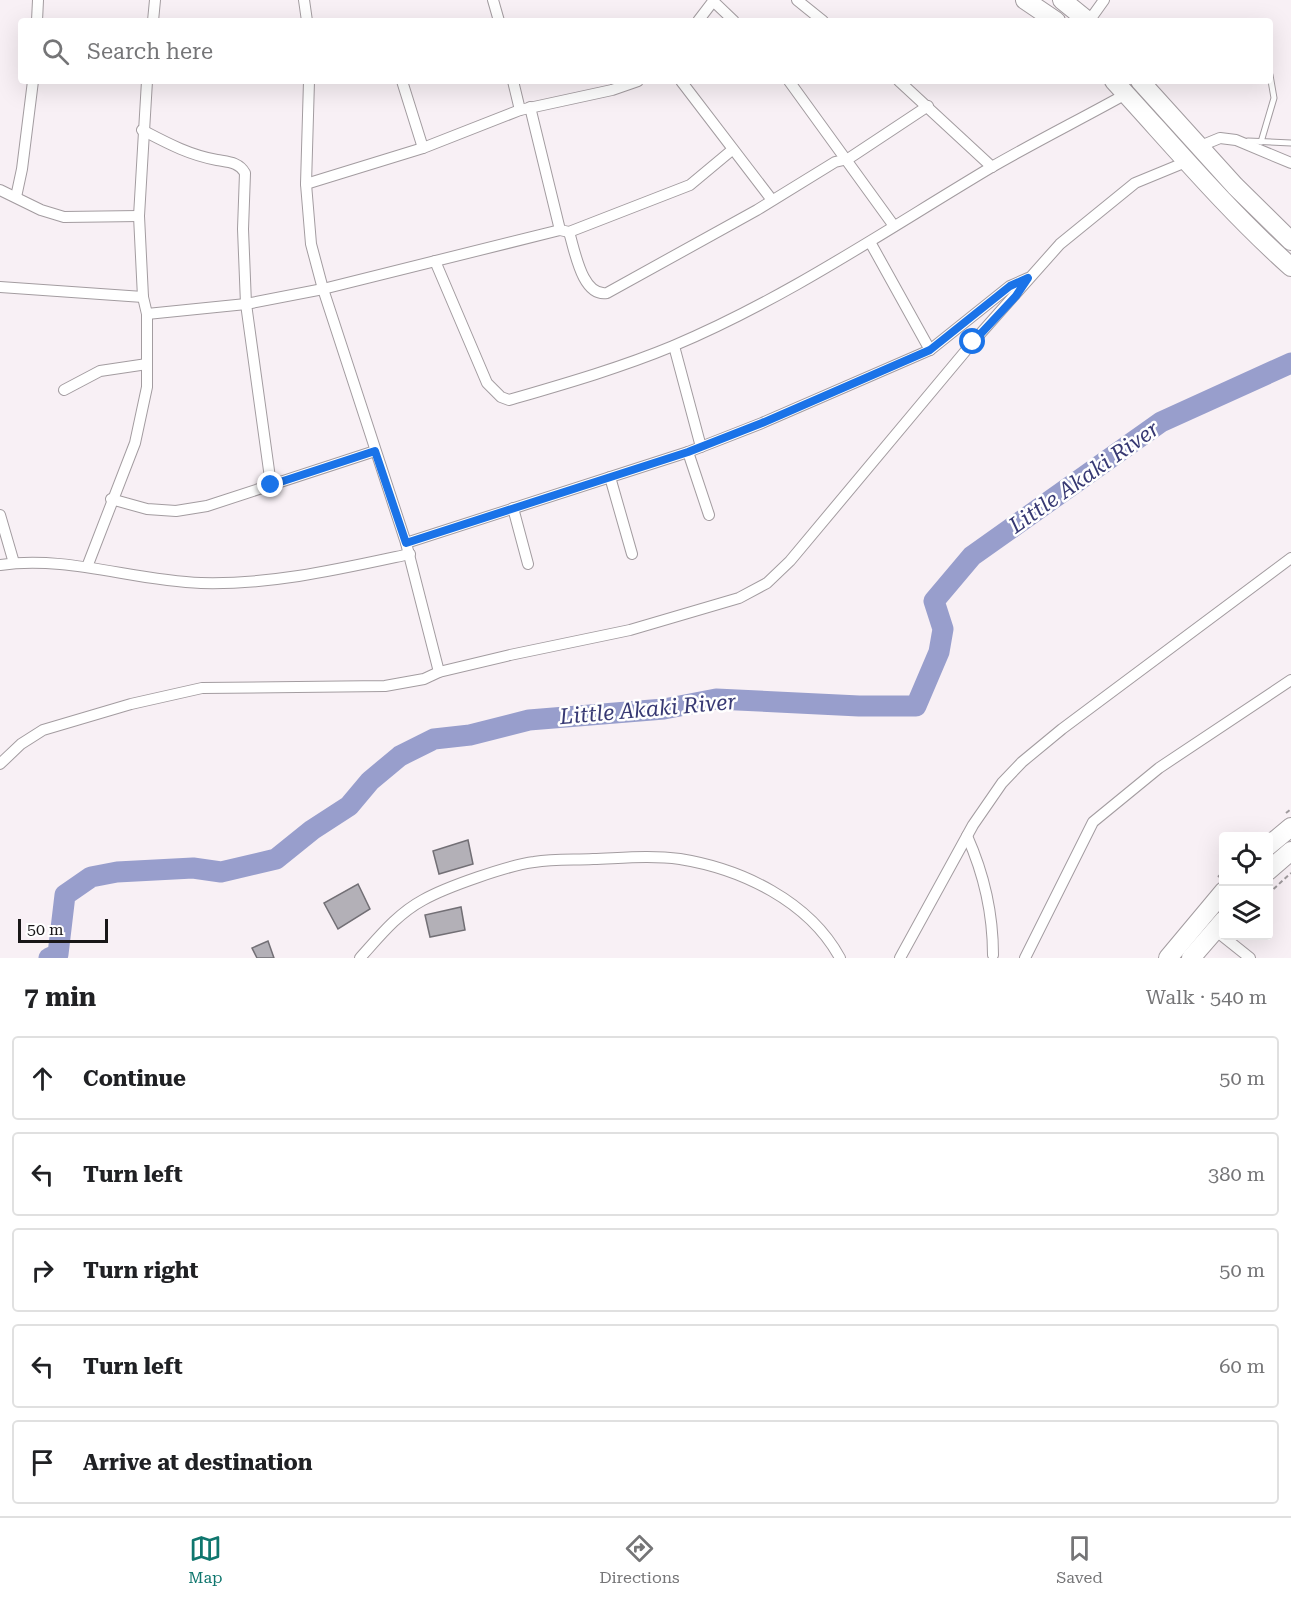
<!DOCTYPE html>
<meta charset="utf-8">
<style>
:root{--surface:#fff;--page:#f2f2f2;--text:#202124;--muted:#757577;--line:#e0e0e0;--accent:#0f766e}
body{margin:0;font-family:"Roboto Serif",serif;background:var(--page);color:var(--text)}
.controls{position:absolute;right:18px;bottom:18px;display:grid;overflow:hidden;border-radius:6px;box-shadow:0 6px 24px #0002}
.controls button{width:54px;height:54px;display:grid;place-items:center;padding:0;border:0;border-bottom:2px solid var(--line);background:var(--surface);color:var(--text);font:30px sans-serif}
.scale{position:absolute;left:18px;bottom:15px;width:90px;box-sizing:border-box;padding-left:6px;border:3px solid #191718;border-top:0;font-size:16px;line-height:21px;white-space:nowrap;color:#191718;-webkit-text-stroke:4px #fff;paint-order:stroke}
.stop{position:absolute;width:18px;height:18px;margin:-14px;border:4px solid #1a73e8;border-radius:50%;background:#fff}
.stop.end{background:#1a73e8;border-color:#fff;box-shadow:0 2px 6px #0008}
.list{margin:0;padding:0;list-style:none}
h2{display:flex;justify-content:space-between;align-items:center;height:78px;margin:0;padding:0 24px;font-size:26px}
h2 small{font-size:20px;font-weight:400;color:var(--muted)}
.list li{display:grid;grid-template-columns:39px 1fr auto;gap:18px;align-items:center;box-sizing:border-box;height:84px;margin:0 12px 12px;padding:0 12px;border:2px solid var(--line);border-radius:6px}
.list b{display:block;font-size:22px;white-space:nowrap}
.list em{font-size:20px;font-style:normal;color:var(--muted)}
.icon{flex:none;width:33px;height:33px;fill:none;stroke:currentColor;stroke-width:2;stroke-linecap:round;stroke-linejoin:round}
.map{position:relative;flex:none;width:1291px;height:958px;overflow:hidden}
.search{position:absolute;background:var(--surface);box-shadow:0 6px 24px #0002;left:18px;right:18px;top:18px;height:66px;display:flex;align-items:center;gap:15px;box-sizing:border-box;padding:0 21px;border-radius:6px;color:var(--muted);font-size:22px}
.sheet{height:558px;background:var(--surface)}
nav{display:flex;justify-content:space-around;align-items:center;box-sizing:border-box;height:84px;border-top:2px solid var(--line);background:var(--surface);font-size:16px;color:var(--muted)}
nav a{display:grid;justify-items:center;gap:3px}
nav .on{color:var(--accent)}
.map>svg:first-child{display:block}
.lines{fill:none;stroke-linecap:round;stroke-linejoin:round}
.river{stroke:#989ecc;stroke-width:21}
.building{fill:#b3b0b7;stroke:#726f75;stroke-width:1.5}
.service-casing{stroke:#a39ca0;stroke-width:7}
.minor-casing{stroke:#a39ca0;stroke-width:12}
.primary-casing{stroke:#a39ca0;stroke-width:20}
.path{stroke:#9e999c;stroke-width:2;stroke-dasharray:4.5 3;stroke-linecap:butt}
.service{stroke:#fff;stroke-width:5}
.minor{stroke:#fff;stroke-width:10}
.primary{stroke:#fff;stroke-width:18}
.route{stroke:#1a73e8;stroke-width:8}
.labels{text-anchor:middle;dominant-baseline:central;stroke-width:5;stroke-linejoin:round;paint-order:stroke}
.water-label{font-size:22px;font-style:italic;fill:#373973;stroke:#fff}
</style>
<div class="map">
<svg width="1291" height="958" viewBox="0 0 1291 958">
<rect width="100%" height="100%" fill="#f8f0f5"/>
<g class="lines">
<path class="river" d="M49 958 58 954 65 895 91 877 117 872 193 868 221 872 276 859 312 830 349 806 370 781 400 756 434 739 470 735 529 720 664 709 716 699 859 706H916L939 652 943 629 934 601 972 556 1161 422 1291 363"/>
</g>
<g class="building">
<path d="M468 840 473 864 439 874 433 851Z"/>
<path d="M358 884 370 909 338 929 324 903Z"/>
<path d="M461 907 465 930 430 937 425 915Z"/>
<path d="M268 941 274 958H257L252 948Z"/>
</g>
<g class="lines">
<g class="service-casing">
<g id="service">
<path d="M1248 141 1291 143"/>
<path d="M1261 142 1274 98 1270 75"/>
</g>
</g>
<g class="minor-casing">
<g id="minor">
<path d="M304 0 307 21"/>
<path d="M493 0 499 21"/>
<path d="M797 0 823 21"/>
<path d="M713 1 734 21"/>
<path d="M37 21 38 0"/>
<path d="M153 21 155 0"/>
<path d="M698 21 714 0"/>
<path d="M1089 21 1104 0"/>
<path d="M309 81 306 184 311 244 323 289 406 543 439 672"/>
<path d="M402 81 423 148"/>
<path d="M513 81 520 110"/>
<path d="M681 81 772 200"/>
<path d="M789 81 894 226"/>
<path d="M899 81 992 167"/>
<path d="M530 107 560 230 569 232 690 185 732 150"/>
<path d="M142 130C167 143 189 155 217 160 228 162 239 162 245 173L243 229 246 304 271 485"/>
<path d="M1198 147 1220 138 1236 140 1291 163"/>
<path d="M306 184 423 148 520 110 612 90 638 81"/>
<path d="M0 190 41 210 64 217 139 216"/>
<path d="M16 197 22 169 33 81"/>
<path d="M569 232C575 251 582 297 607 293L757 210 835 162 848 159 928 106"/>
<path d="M870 242 930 350"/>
<path d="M435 261 487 383 501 397 509 400C564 384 620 368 673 346 785 299 886 230 990 168 1035 142 1081 119 1126 94"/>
<path d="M0 287 143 297"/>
<path d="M147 314 246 304 323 289 560 230"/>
<path d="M674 346 701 447"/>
<path d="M64 390 100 371 147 364"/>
<path d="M688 452 709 515"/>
<path d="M610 477 632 554"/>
<path d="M111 499 147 509 176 511 207 506 375 451"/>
<path d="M513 508 528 564"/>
<path d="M0 515 14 563"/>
<path d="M406 543 688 452 762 423 930 350 1010 286 1028 278"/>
<path d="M0 565C67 555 134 581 201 583 272 585 340 569 410 554"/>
<path d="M87 567 135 443 147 387V314L143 297 139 216 147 81"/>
<path d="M0 764 21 744 43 730 131 704 202 688 385 686 424 679 439 672 510 655 630 630 739 598 767 583 790 561 973 342 1060 244 1135 183 1186 162"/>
<path d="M967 836C984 874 993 913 993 955"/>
<path d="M1215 930 1250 958"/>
<path d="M360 958C379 937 397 914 423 900 446 887 509 865 534 862 554 859 574 860 593 859 622 858 651 855 680 859 742 869 809 901 840 958"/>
<path d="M900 958 973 825 1002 783 1022 762 1062 729 1291 558"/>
<path d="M1025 958 1093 822 1159 768 1291 680"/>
</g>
</g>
<g class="primary-casing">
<g id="primary">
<path d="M1025 0 1056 21"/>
<path d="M1062 0 1088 21"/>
<path d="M1114 81C1172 144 1227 210 1291 267"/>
<path d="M1140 81 1235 186 1291 241"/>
<path d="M1268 846 1291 827"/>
<path d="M1268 871 1291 851"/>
<path d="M1168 958 1224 891"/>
<path d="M1191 958 1224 920"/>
</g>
</g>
<g class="path">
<path d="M1286 813 1291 809"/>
<path d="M1218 877 1224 871"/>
<path d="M1268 894 1291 873"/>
</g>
<use href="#service" class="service"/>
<use href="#minor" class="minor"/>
<use href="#primary" class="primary"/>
</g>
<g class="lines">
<path class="route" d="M271 485 375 451 406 543 688 452 762 423 930 350 1010 286 1028 278 1016 296 973 342"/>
</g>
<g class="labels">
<g class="water-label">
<text transform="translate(1084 477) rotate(-35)">Little Akaki River</text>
<text transform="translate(648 709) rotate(-5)">Little Akaki River</text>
</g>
</g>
</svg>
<div class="controls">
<button><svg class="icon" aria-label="locate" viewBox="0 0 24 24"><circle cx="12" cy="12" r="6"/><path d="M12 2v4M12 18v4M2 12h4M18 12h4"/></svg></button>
<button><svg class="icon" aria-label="layers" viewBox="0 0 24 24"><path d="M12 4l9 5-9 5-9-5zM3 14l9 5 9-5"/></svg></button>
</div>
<div class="scale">50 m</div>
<div class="stop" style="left:973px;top:342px"></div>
<div class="stop end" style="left:271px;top:485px"></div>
<div class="search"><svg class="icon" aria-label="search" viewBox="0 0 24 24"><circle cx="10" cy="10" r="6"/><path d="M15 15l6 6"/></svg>Search here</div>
</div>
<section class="sheet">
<h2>7 min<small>Walk · 540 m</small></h2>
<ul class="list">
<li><svg class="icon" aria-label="ahead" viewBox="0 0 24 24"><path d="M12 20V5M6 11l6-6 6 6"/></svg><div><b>Continue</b></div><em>50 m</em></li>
<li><svg class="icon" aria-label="left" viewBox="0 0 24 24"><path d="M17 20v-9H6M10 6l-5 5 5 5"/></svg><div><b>Turn left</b></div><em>380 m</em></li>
<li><svg class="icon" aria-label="right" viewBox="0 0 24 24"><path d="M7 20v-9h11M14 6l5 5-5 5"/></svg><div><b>Turn right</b></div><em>50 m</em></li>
<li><svg class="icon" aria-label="left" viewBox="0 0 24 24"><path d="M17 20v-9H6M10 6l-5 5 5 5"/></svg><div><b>Turn left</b></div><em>60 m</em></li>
<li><svg class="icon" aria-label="arrive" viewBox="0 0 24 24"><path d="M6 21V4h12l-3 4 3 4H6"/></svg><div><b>Arrive at destination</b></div></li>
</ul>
</section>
<nav>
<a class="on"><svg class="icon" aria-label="map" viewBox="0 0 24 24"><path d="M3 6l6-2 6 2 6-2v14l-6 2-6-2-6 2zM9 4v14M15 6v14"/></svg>Map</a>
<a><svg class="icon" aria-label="directions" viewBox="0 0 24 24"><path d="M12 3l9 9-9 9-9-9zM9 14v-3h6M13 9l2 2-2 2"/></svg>Directions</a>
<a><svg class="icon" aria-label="saved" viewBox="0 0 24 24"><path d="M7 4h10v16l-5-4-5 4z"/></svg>Saved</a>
</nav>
